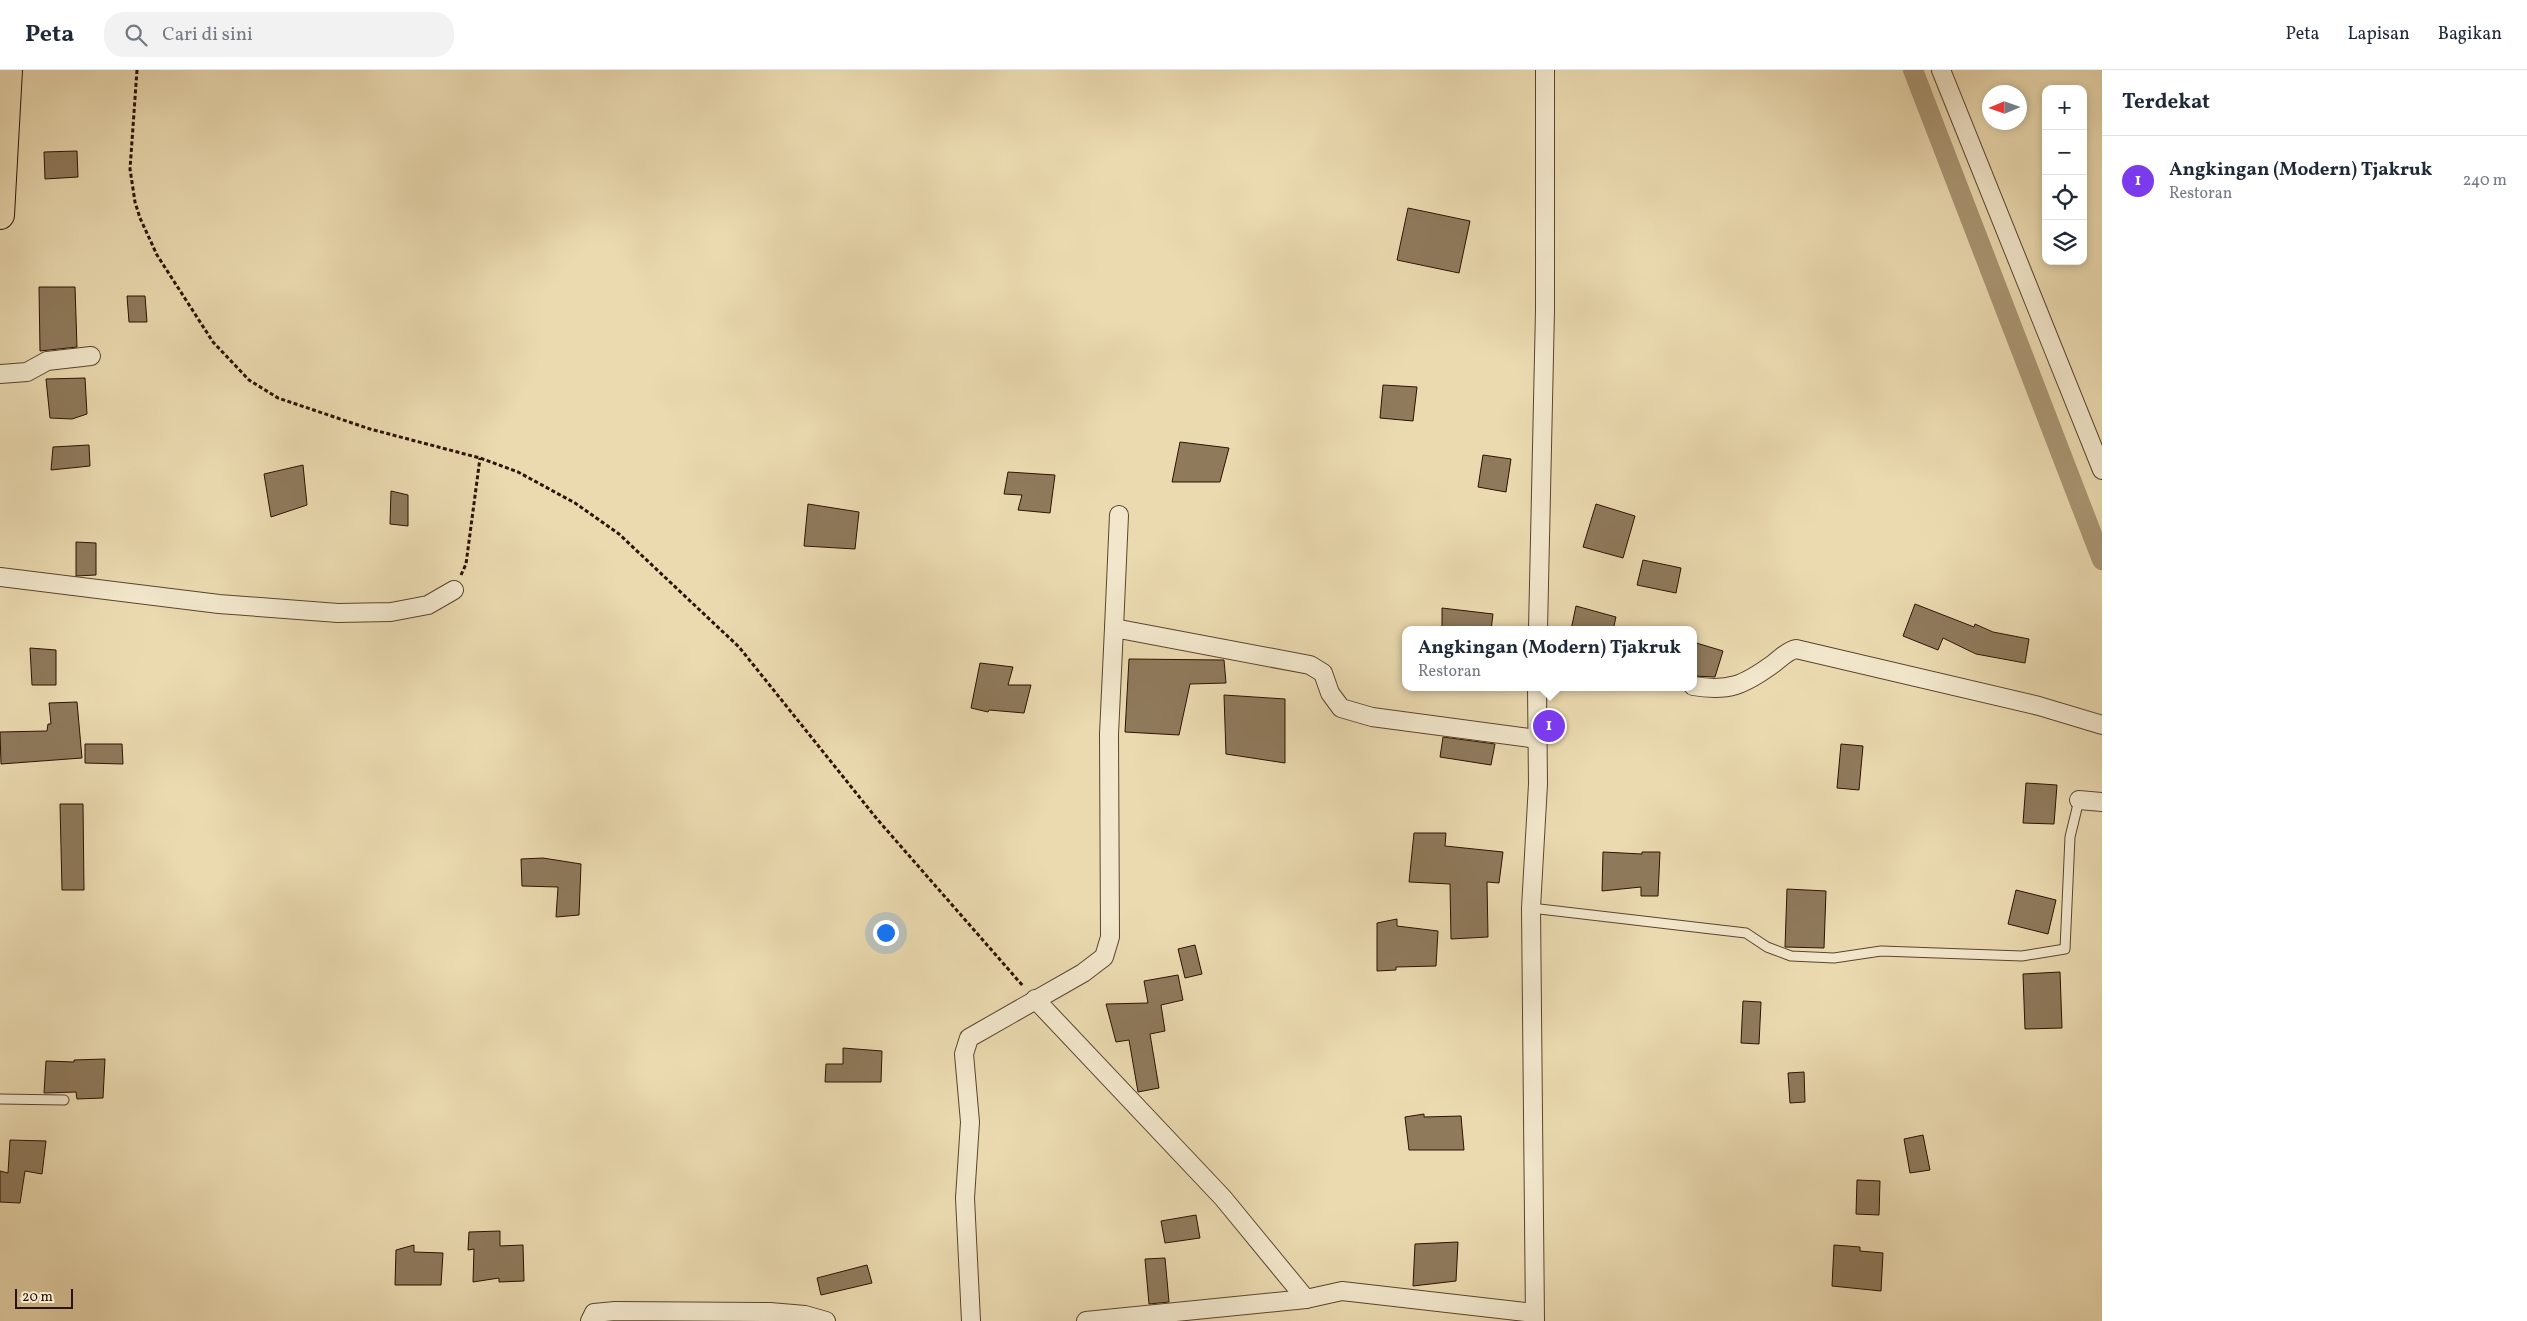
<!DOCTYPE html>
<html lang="id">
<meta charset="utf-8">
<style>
:root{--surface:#fff;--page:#f2f2f3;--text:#1f2937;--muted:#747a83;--line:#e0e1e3;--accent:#7c3aed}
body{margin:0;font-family:Vollkorn,serif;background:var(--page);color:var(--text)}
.controls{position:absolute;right:15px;top:15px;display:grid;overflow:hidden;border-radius:10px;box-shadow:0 2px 8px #0003}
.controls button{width:45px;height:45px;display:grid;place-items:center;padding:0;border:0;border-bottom:1px solid var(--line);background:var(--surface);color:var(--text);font:25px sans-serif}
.compass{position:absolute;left:1982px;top:15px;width:45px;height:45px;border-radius:50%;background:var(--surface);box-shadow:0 2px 8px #0003;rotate:268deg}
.scale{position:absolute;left:15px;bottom:12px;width:58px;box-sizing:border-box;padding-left:5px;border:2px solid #2b1201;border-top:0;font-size:14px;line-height:18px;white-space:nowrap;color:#2b1201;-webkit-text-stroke:4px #f2e7cc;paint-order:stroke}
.you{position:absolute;left:885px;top:862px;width:18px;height:18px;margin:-12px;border:4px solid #fff;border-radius:50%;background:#1a73e8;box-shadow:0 0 0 8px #1a73e833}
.badge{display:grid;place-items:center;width:32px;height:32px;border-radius:50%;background:var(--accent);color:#fff;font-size:16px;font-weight:700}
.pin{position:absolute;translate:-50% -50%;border:2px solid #fff;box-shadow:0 1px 5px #0006}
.popup{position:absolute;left:1402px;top:556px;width:295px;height:65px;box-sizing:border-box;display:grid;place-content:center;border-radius:10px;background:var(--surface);filter:drop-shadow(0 1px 4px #0005);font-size:16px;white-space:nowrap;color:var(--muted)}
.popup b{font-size:19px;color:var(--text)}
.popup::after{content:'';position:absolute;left:50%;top:100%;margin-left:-10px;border:10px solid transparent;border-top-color:var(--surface)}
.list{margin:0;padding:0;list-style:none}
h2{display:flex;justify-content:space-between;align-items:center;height:65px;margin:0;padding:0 20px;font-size:21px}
h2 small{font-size:16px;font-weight:400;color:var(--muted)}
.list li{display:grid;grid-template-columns:32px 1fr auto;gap:15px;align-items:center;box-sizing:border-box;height:90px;padding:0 20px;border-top:1px solid var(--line)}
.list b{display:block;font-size:19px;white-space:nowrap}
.list p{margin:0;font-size:16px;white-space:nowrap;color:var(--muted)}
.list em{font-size:16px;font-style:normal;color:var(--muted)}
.icon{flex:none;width:28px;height:28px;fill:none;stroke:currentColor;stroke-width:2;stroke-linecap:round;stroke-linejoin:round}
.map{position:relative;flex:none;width:2102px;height:1251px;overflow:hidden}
header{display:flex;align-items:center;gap:30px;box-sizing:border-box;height:70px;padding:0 25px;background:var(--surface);border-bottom:1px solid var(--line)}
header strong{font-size:24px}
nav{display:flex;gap:28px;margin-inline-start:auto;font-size:18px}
.search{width:350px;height:45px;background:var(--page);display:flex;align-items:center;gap:12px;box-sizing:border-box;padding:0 18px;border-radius:20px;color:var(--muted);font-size:19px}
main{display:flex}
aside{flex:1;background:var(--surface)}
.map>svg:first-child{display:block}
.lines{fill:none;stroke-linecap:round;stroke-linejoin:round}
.canal{stroke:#aa9674;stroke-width:20}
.building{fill:#8f7a5c;stroke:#2b1201}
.service-casing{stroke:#5b442d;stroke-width:11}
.minor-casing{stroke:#5b442d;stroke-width:20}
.primary-casing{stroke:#2b1201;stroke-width:30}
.path{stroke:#2b1201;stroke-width:3;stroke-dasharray:4 2.5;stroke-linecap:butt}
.service{stroke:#f2e7cc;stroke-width:9}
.minor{stroke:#f2e7cc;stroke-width:18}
.primary{stroke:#ebdab0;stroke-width:28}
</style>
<header>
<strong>Peta</strong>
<div class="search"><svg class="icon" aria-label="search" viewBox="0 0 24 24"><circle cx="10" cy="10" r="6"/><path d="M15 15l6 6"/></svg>Cari di sini</div>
<nav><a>Peta</a><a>Lapisan</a><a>Bagikan</a></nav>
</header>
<main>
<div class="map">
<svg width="2102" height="1251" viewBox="0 0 2102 1251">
<rect width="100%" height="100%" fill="#ebdab0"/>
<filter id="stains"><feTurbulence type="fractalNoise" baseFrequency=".004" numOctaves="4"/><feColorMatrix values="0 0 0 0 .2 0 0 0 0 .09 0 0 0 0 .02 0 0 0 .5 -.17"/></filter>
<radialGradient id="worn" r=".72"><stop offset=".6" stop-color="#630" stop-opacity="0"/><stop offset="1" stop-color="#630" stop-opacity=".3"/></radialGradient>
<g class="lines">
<path class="canal" d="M1913 0 2102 490"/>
</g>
<g class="building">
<path d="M77 81 78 107 45 109 44 82Z"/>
<path d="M1408 138 1470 151 1459 203 1397 190Z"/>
<path d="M39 217H75L77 277 40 281Z"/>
<path d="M127 226H145L147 252H129Z"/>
<path d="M85 308 87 344 72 349 50 348 46 309Z"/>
<path d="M1383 315 1417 317 1413 351 1380 348Z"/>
<path d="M1180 372 1229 378 1220 412H1172Z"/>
<path d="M89 375 90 396 51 400 53 377Z"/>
<path d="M1483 385 1511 389 1506 422 1478 417Z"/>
<path d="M303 395 307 435 271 447 264 404Z"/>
<path d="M1008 402 1055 405 1050 443 1018 440 1022 425 1004 424Z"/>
<path d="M391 421 408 425V456L390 454Z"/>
<path d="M808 434 859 442 855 479 804 476Z"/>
<path d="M1596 434 1635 446 1623 488 1583 477Z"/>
<path d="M76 472 96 473V505L76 506Z"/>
<path d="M1643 490 1681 498 1676 523 1637 515Z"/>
<path d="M1915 534 1974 557 1975 554 1993 562 2029 569 2025 593 1976 584 1943 568 1938 580 1903 566Z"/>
<path d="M1576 536 1616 547 1613 560H1571Z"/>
<path d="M1442 538 1493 544 1491 560H1442Z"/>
<path d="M1693 572 1723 581 1715 607 1693 606Z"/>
<path d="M30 578 56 580V615H32Z"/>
<path d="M1129 589 1224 590 1226 613 1190 614 1179 665 1125 662Z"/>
<path d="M980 593 1013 597 1008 615H1031L1024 643 989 640 988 642 971 638Z"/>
<path d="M1224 625 1285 629V693L1226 684Z"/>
<path d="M77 632 82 688 1 694 0 662 47 661 48 654H51L49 633Z"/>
<path d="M1443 667 1495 674 1491 695 1440 687Z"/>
<path d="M85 674H122L123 694 85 693Z"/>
<path d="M1841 674 1863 676 1859 720 1837 718Z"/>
<path d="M2026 713 2057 715 2054 754 2023 753Z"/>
<path d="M60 734H83L84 820H62Z"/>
<path d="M1414 763H1446L1445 776 1503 782 1499 813 1487 812 1488 867 1451 869 1450 814 1409 812Z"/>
<path d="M1603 782 1642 784V782H1660L1658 826H1641V817L1602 821Z"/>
<path d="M543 788 581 794 579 845 556 847 558 817 522 816 521 789Z"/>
<path d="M1787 819 1826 821 1824 878 1785 877Z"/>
<path d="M2016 820 2056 830 2048 864 2008 854Z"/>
<path d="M1397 849V856L1438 861 1436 896 1396 897V900L1377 901V853Z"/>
<path d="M1195 875 1202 904 1185 908 1178 879Z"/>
<path d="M2060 902 2062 958 2025 959 2023 904Z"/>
<path d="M1178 905 1183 930 1161 935 1165 961 1150 964 1159 1018 1138 1022 1129 970 1116 972 1106 934 1148 933 1144 911Z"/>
<path d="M1743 931 1761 932 1759 974 1741 973Z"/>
<path d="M843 978 882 981 881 1012H825L826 994H843Z"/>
<path d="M105 989 103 1028 77 1029 76 1022 44 1023 46 991 74 992V990Z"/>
<path d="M1804 1002 1805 1032 1790 1033 1788 1003Z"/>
<path d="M1424 1044V1047L1461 1046 1464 1080H1409L1405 1047Z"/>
<path d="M1923 1065 1930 1100 1910 1103 1904 1069Z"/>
<path d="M10 1070 46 1071 42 1104 25 1101 20 1133 0 1132V1101L8 1103Z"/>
<path d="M1857 1110 1880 1111 1879 1145 1856 1144Z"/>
<path d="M1196 1145 1200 1168 1165 1173 1161 1151Z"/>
<path d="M500 1161V1176L523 1175 524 1211 499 1212V1208L473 1212 474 1179 468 1180 469 1162Z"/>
<path d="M1458 1172 1456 1211 1413 1216 1415 1174Z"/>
<path d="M414 1175V1182L443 1183 441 1215H395L396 1180Z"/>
<path d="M1834 1175 1860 1177V1181L1883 1183 1881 1221 1832 1216Z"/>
<path d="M1165 1188 1169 1232 1149 1234 1145 1189Z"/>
<path d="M867 1195 872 1213 821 1225 817 1208Z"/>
</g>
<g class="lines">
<g class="service-casing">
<g id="service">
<path d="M1531 838 1746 863 1767 877 1791 886 1834 888 1881 881 2022 886 2065 879 2070 767 2079 730"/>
<path d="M0 1029 64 1030"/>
</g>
</g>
<g class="minor-casing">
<g id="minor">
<path d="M1941 0 2102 400"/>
<path d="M0 304 27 302 47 291 91 286"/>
<path d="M0 507 219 534 338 543 391 542 428 535 454 520"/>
<path d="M1114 558 1119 445"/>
<path d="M1538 560 1545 240V0"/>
<path d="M1693 616C1729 622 1744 615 1773 594 1781 588 1787 581 1796 579L2039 636 2102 655"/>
<path d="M2079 730 2102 732"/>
<path d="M1035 929 1223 1128 1306 1229"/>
<path d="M590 1251 594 1243 615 1241 770 1242 805 1245 826 1251"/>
<path d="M971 1251 965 1128 970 1052 964 984 969 968 1083 903 1104 887 1110 867 1109 664 1114 558 1310 595 1323 603 1330 623 1341 638 1372 647 1537 669"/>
<path d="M1086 1251 1306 1229 1342 1221 1534 1243"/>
<path d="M1535 1251 1531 838 1538 714 1537 617"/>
</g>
</g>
<g class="primary-casing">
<path id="primary" d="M0 145 8 0"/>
</g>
<g class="path">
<path d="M137 0 130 99 135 132 140 148 157 185 213 272 249 310 278 328 370 359 480 388 518 402 575 433 619 464 739 577 877 749 1023 916"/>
<path d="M461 505 466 494 480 388"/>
</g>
<use href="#service" class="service"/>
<use href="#minor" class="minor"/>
<use href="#primary" class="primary"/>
</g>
<rect width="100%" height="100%" filter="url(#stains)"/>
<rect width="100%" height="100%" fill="url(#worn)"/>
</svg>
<div class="controls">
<button>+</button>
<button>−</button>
<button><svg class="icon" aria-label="locate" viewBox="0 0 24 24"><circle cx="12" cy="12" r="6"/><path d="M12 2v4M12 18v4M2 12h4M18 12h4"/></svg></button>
<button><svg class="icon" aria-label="layers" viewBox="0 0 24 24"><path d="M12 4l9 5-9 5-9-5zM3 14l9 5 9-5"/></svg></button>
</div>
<svg class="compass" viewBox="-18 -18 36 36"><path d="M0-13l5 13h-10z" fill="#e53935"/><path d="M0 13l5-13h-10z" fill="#747a83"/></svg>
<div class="scale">20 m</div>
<div class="you"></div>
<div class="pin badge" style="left:1549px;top:656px">1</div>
<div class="popup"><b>Angkingan (Modern) Tjakruk</b>Restoran</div>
</div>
<aside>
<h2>Terdekat<small></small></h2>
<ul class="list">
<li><span class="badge">1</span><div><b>Angkingan (Modern) Tjakruk</b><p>Restoran</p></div><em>240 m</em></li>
</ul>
</aside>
</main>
